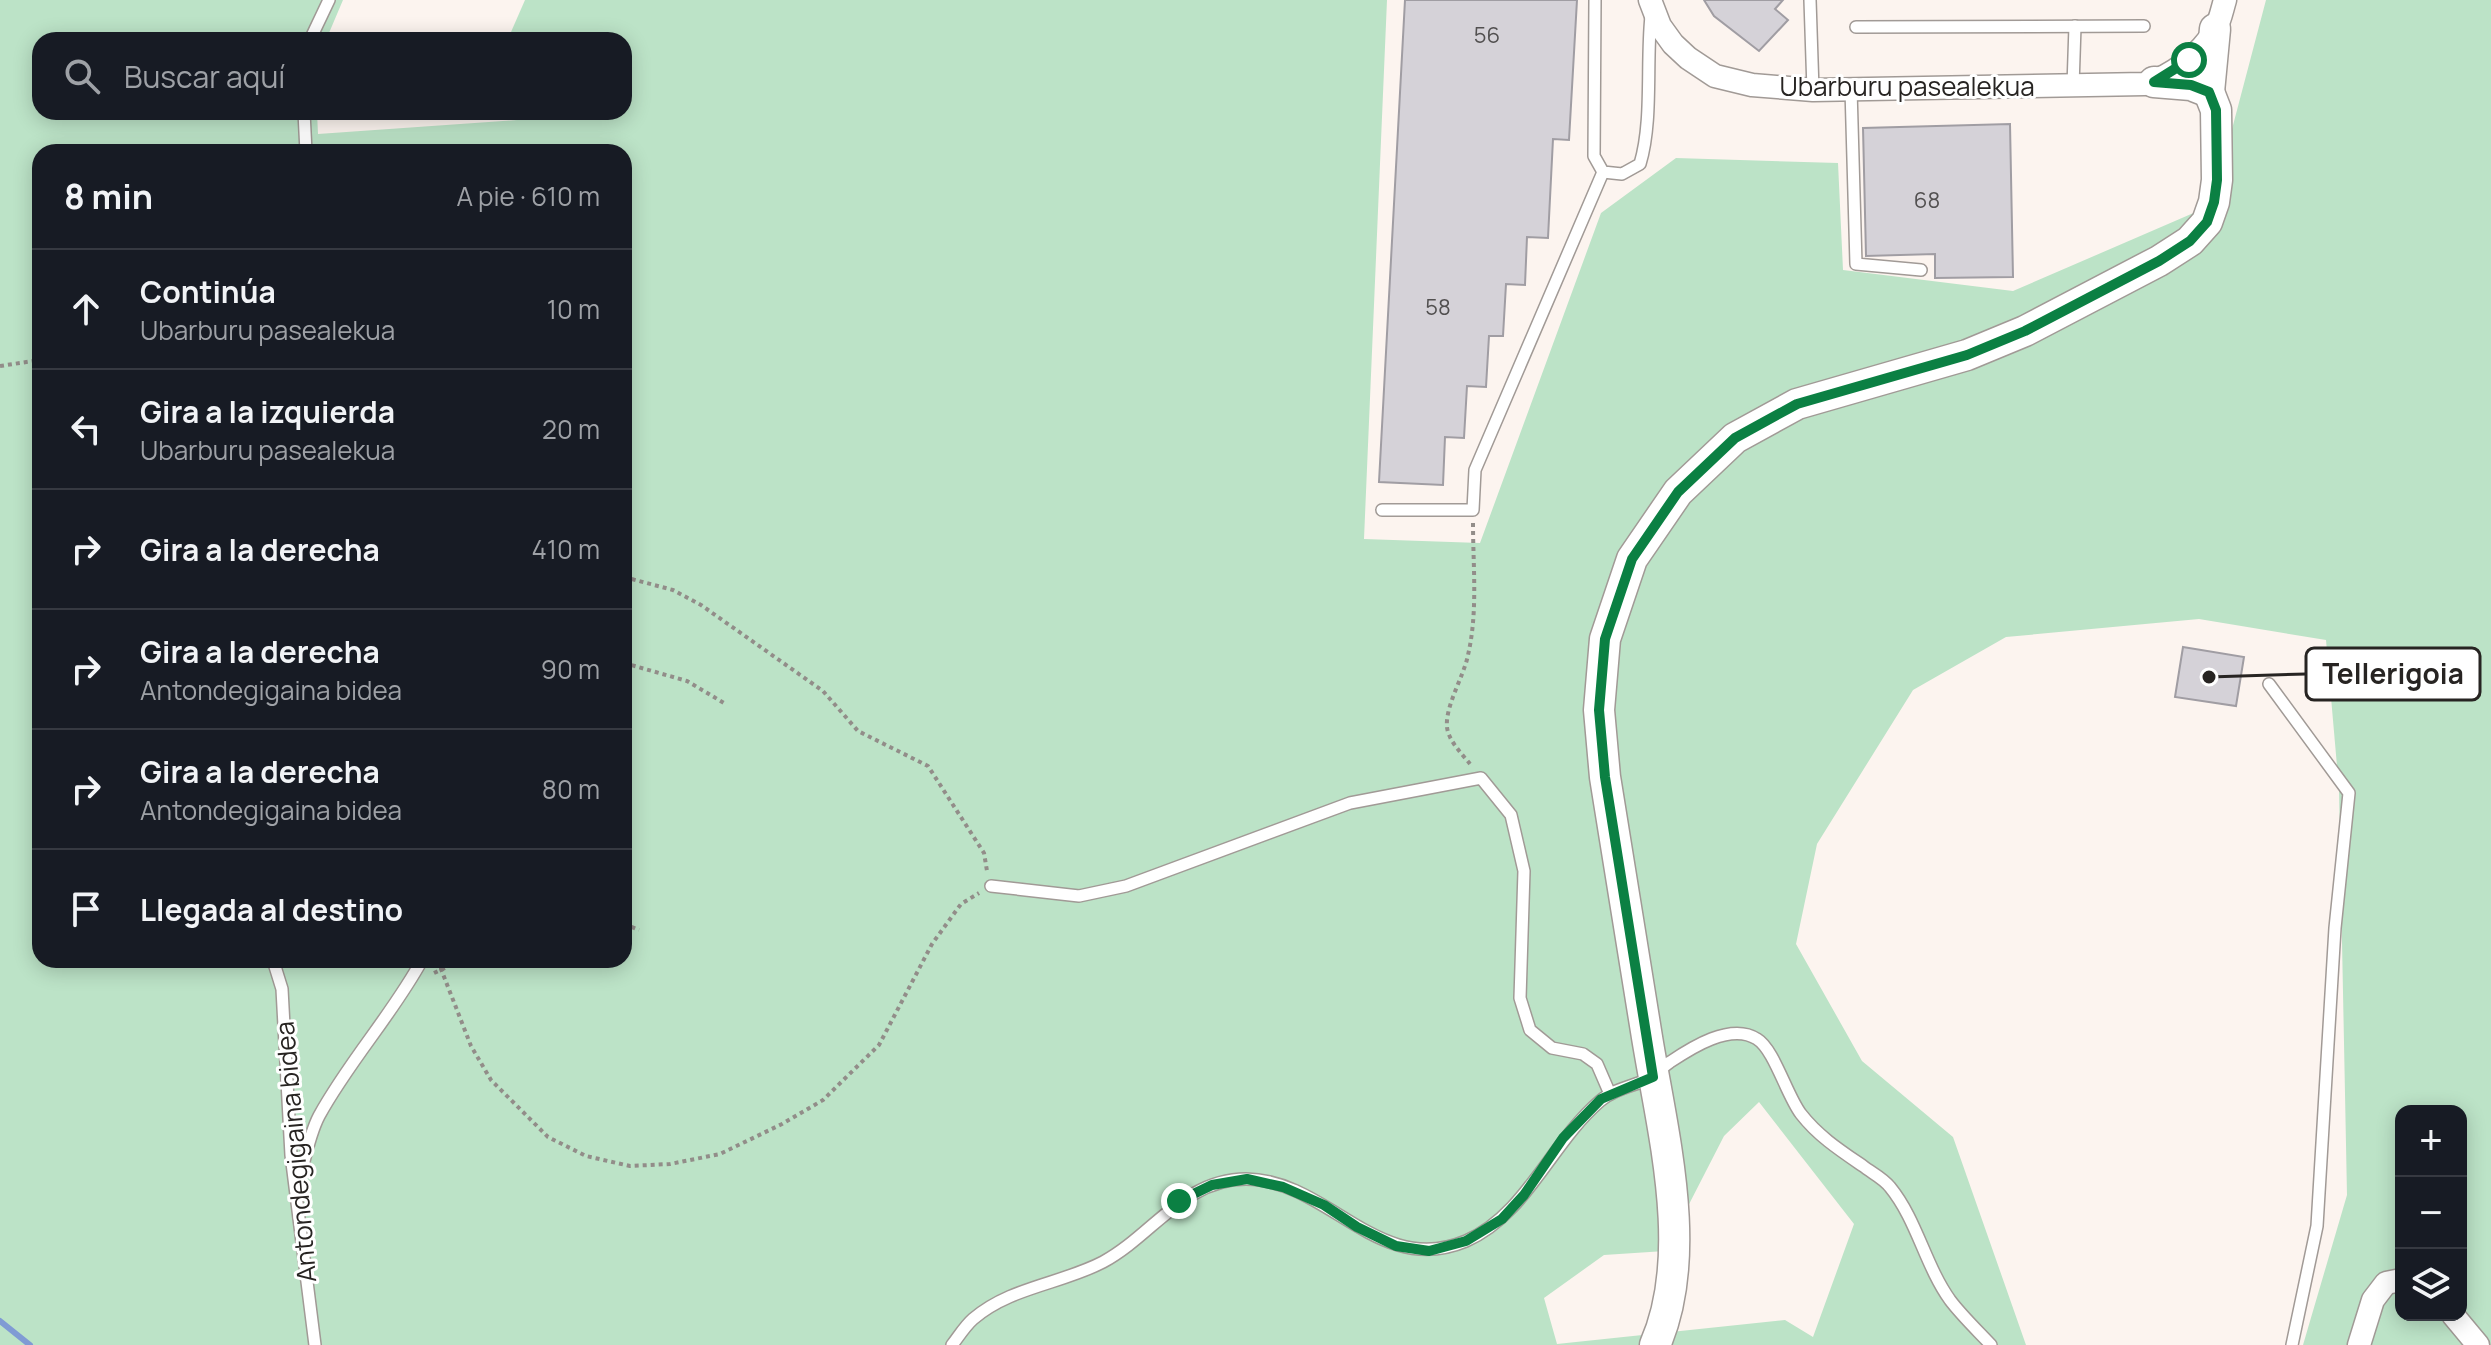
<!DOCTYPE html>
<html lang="es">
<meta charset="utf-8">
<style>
:root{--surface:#171b24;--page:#20242c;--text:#f1f3f6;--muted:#9ea1a6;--line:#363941}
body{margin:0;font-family:Manrope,sans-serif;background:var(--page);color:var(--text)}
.controls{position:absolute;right:24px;bottom:24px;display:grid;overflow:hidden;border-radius:16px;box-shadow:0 4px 20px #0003}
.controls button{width:72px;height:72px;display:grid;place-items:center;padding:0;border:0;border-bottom:2px solid var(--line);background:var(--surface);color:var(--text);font:40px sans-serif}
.stop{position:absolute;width:24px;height:24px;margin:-18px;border:6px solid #0b8043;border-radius:50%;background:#fff}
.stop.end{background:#0b8043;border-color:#fff;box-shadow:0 2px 8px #0008}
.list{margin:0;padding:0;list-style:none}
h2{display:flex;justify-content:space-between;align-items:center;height:104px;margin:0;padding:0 32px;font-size:34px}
h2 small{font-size:26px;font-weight:400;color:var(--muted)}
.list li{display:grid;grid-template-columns:52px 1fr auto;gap:24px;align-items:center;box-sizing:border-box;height:120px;padding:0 32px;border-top:2px solid var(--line)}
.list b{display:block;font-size:30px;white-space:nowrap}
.list p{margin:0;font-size:26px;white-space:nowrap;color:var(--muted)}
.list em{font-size:26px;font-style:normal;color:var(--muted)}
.icon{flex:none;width:44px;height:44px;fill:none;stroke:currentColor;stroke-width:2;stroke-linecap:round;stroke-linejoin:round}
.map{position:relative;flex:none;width:2491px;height:1345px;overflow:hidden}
.search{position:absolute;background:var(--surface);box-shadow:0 4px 20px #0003;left:32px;top:32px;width:600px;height:88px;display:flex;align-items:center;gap:20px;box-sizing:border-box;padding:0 28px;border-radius:24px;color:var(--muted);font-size:30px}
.panel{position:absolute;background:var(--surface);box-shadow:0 4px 20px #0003;left:32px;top:144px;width:600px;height:824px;border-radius:24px}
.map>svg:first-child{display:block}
.green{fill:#bce3c7;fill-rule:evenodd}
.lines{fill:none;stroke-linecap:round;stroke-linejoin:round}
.stream{stroke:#809bd4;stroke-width:6}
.building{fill:#d5d2d8;stroke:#a09da3;stroke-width:2}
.lane-casing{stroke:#a19a96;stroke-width:14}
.street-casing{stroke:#a19a96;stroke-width:25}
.secondary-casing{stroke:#a19a96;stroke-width:33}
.path{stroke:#928d89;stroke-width:4;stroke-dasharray:4 4;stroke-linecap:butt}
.lane{stroke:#fff;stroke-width:11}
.street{stroke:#fff;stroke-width:22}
.secondary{stroke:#fff;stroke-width:30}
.route{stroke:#0b8043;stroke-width:10}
.labels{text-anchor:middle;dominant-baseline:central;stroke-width:6;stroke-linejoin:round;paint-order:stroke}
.number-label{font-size:22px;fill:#525050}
.street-label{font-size:26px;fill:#272422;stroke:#fff}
.leader{fill:none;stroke:#272422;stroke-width:3}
.callout-dot{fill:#272422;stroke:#fff;stroke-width:3}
.callout{fill:#fff;stroke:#272422;stroke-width:3}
.callout-label{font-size:28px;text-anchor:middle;font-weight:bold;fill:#272422}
</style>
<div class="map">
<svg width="2491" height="1345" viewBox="0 0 2491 1345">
<rect width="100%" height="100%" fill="#fcf4ef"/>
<path class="green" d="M0 0H343L326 40H40V112H317L318 134 517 120V112H624V40H512L511 32 525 0H1387L1364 539 1480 543 1601 213 1676 158 1838 163 1843 270 2013 291 2212 205 2266 0H2491V1345H2303L2347 1195 2339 789 2326 640 2199 619 2006 637 1913 690 1817 844 1796 944 1862 1061 1953 1137 2026 1345H0ZM40 152H624V960H40ZM1759 1102 1854 1224 1813 1337 1785 1320 1557 1344 1544 1298 1604 1255 1665 1251 1724 1136ZM2401 1111H2461V1315H2401Z"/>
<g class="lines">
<path class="stream" d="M0 1321 30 1345"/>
</g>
<g class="building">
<path d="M1405 0H1577L1569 140 1553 139 1548 238 1527 237 1525 285 1506 284 1503 336H1489L1486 387 1467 386 1464 438 1445 437 1443 485 1379 482Z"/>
<path d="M1704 0H1783L1775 9 1788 20 1759 51 1714 16Z"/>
<path d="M2010 124 2013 277 1935 278V254L1866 256 1863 128Z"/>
<path d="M2183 647 2244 657 2236 706 2175 697Z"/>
</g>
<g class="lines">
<g class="lane-casing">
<g id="lane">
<path d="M1595 0 1594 156 1603 172 1622 174 1640 164C1653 121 1646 63 1651 16"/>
<path d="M1810 0 1813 90"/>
<path d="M1856 27 2144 26"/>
<path d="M310 40 329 0"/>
<path d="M2073 86 2075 26"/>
<path d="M1851 89 1856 264 1921 270"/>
<path d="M304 112 306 152"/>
<path d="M1382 510H1473L1475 470 1603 172"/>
<path d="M2269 684 2349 793 2335 928 2317 1226 2292 1345"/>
<path d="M991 886 1079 896 1126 886 1350 803 1481 778 1511 815 1524 871 1520 998 1530 1030 1552 1048 1583 1054 1597 1064 1610 1094"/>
<path d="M273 960 282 989 291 1155 315 1345"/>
<path d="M297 1188C304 1165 308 1137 319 1116 349 1061 392 1015 422 960"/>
<path d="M952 1345C959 1336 965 1326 973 1319 1010 1287 1061 1284 1103 1262 1153 1235 1184 1179 1246 1179 1329 1180 1378 1278 1466 1241 1526 1215 1551 1143 1600 1101 1614 1089 1633 1086 1649 1079 1657 1075 1662 1067 1670 1062 1691 1048 1731 1022 1757 1039 1774 1049 1787 1096 1801 1114 1818 1136 1841 1151 1863 1166 1872 1173 1883 1178 1890 1187 1917 1220 1925 1265 1950 1300 1962 1316 1978 1331 1991 1345"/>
</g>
</g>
<g class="street-casing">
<g id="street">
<path d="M1650 0 1660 26 1673 44 1688 58 1715 76 1752 85 1813 90 2145 84C2171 77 2201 54 2215 30 2220 21 2222 10 2225 0"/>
<path d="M2453 1315 2478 1345"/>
<path d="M2359 1345 2373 1300 2386 1283 2401 1280"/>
</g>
</g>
<g class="secondary-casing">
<g id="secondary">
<path d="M2154 82 2191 85 2209 92"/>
<path d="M2209 92 2215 29"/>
<path d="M1655 1345C1696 1252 1661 1127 1646 1031 1632 946 1619 861 1605 777L1599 710 1605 639 1632 559 1678 492 1735 438 1797 404 1967 355 2025 331 2159 261 2190 241 2207 222 2214 202 2217 180 2216 110 2209 92"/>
</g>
</g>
<g class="path">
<path d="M0 366 40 360"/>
<path d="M624 577 673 590 701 605 823 691 858 731 928 766 984 853 987 871"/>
<path d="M624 663 687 681 724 703"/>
<path d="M1470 764C1462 754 1448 740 1447 727 1445 706 1464 676 1468 655 1478 612 1473 567 1473 523"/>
<path d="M624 924 639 930"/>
<path d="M441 960V969L471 1046 491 1080 548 1137 586 1156 630 1166 670 1164 720 1154 782 1124 823 1100 879 1045 932 944 961 904 979 893"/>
<path d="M434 973 462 960"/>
</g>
<use href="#lane" class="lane"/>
<use href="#street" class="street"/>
<use href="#secondary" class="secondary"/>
</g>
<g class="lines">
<path class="route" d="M1179 1201 1212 1185 1247 1179 1283 1187 1324 1205 1357 1227 1396 1246 1429 1251 1466 1241 1502 1219 1524 1195 1563 1138 1601 1099 1653 1077 1605 777 1599 710 1605 639 1632 559 1678 492 1735 438 1797 404 1967 355 2025 331 2159 261 2190 241 2207 222 2214 202 2217 180 2216 110 2209 92 2191 85 2154 82 2189 60"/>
</g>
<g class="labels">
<g class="number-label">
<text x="1487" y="35">56</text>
<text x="1927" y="200">68</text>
<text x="1438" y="307">58</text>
</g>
<g class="street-label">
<text x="1907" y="86">Ubarburu pasealekua</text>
<text transform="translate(295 1152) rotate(-95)">Antondegigaina bidea</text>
</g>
</g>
<path class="leader" d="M2209 677L2306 674"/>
<circle class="callout-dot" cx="2209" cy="677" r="8"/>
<rect class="callout" x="2306" y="648" width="174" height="52" rx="8"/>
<g class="callout-label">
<text x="2393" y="684">Tellerigoia</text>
</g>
</svg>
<div class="controls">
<button>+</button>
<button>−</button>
<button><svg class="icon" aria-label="layers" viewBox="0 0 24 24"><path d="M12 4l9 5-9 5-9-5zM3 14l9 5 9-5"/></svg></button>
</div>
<div class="stop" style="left:2189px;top:60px"></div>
<div class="stop end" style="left:1179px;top:1201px"></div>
<div class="search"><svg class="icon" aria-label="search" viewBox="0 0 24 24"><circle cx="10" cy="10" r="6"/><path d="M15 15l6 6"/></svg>Buscar aquí</div>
<section class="panel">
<h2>8 min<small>A pie · 610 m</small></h2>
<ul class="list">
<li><svg class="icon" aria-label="ahead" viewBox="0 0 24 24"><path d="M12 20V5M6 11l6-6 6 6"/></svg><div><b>Continúa</b><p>Ubarburu pasealekua</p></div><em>10 m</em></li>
<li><svg class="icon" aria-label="left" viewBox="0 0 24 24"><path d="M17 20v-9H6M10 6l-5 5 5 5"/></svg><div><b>Gira a la izquierda</b><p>Ubarburu pasealekua</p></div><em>20 m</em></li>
<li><svg class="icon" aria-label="right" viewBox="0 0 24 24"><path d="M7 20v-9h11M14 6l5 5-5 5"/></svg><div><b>Gira a la derecha</b></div><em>410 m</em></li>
<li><svg class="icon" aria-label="right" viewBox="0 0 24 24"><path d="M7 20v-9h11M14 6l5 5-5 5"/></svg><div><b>Gira a la derecha</b><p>Antondegigaina bidea</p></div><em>90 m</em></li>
<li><svg class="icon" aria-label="right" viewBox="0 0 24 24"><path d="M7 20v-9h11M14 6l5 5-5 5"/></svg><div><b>Gira a la derecha</b><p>Antondegigaina bidea</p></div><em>80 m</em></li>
<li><svg class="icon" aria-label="arrive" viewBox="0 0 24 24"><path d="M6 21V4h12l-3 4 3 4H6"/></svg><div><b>Llegada al destino</b></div></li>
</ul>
</section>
</div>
